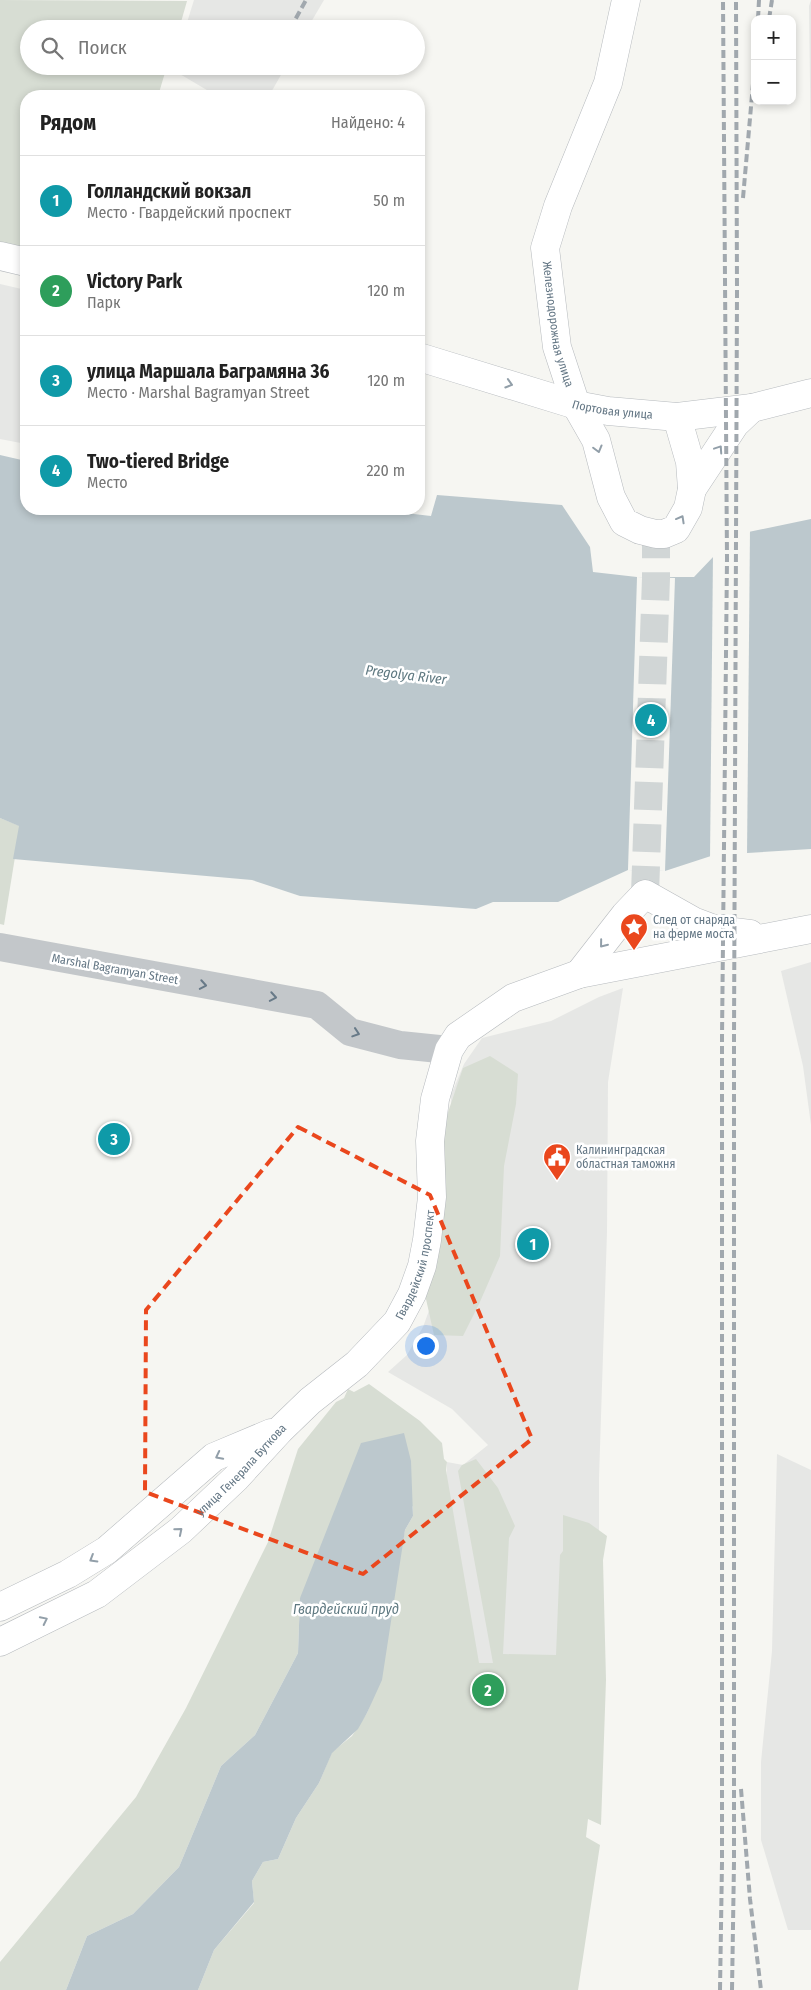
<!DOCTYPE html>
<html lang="ru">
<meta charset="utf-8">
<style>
:root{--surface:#fff;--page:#f6f6f6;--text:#222;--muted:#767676;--line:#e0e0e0;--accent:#db2777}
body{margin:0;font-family:"Fira Sans Condensed",sans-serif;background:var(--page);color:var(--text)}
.controls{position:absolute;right:15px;top:15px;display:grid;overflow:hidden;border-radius:10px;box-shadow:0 2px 8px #0003}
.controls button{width:45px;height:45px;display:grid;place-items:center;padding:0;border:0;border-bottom:1px solid var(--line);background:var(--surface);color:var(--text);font:25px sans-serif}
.you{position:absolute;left:425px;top:1345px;width:18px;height:18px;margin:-12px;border:4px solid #fff;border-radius:50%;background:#1a73e8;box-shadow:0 0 0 8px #1a73e833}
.badge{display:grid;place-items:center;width:32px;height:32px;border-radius:50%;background:var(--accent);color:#fff;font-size:16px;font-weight:700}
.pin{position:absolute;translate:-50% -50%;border:2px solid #fff;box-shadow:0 1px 5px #0006}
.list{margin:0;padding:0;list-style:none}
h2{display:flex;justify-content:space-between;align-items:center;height:65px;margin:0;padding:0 20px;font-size:21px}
h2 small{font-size:16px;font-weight:400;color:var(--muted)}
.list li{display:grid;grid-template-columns:32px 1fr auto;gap:15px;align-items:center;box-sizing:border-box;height:90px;padding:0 20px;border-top:1px solid var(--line)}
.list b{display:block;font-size:19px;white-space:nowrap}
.list p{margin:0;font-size:16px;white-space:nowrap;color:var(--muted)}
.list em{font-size:16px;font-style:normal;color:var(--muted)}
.icon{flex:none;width:28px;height:28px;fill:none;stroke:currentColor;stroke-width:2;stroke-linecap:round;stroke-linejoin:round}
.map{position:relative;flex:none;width:811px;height:1990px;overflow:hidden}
.search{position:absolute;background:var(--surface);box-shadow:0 2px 8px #0003;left:20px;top:20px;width:405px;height:55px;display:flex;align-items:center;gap:12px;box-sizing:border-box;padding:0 18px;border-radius:28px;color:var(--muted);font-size:19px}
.panel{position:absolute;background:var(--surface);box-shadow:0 2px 8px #0003;left:20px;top:90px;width:405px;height:425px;border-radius:20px}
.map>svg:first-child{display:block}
.built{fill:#e6e7e5}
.green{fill:#d7ddd3}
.water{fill:#bcc8cd}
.pier{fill:#f6f6f2}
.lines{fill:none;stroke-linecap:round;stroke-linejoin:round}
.major-tunnel{stroke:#d1d6d6;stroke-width:28;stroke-dasharray:28 14;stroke-linecap:butt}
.major-casing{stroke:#b6babe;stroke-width:29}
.minor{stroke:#c3c7ca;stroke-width:28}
.major{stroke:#fff;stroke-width:28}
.rail{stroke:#a1a8ae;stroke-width:4;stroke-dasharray:8 4;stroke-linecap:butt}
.oneway{stroke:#929fa9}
.oneway2{stroke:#687a88}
.marked{fill:none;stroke:#ea471d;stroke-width:4;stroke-dasharray:10 6;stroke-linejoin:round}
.labels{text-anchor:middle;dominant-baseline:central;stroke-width:5;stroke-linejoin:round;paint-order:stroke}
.street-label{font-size:12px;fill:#637684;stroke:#fff}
.poi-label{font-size:12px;fill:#637684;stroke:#fff;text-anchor:start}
.water-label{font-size:14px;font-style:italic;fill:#5f7981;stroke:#fff}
</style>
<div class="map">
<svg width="811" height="1990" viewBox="0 0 811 1990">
<rect width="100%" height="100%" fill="#f6f6f2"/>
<g class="built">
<path d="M194 0H324L307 29H185Z"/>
<path d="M811 0V164L809 6Z"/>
<path d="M175 66H286L269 96H217L173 70Z"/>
<path d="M0 284 26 290V444L0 439Z"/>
<path d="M811 962V1125L803 1066 781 971Z"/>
<path d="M623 988 608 1082 607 1232 599 1478V1666L439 1663 447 1462 463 1465 488 1445 452 1409 388 1372 407 1355 423 1327 442 1275 453 1208 451 1095 464 1064 482 1038 551 1021 599 997Z"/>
<path d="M777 1454 811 1470V1930H788L761 1840V1762L772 1651Z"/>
</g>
<g class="green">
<path d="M0 0 187 1 179 29H29V66H167L158 96H26V251L0 245Z"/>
<path d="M0 818 20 826 4 925 0 924Z"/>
<path d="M490 1056 518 1074 516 1104 504 1166 500 1256 479 1304 463 1336 434 1335 424 1290 443 1127 463 1068Z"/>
<path d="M369 1384 420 1421 442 1443 444 1459 447 1462 446 1470 479 1663H493L458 1471 462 1465 476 1459 498 1488 515 1526 509 1538 503 1654 556 1655 560 1555 563 1551V1515L589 1523 607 1536 603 1560 606 1680 601 1825 588 1819 586 1837 600 1845 578 1990H198L214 1950 254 1903 252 1881 263 1862 278 1859 296 1818 319 1783 332 1752 352 1736 367 1713 371 1703 405 1530 413 1516V1506L300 1598 298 1653 255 1735 221 1766 179 1867 133 1914 87 1936 66 1990H0V1962L136 1797 186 1708 268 1542 298 1449 336 1402 344 1398 348 1389 354 1392Z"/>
</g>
<g class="water">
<path d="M0 455 26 461V509H370L431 516 437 495 562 505 590 547 593 572 637 577H694L734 535 811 519V849L714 855 665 871 628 870 558 902H493L476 909 300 896 252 880 13 859 19 826 0 818Z"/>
<path d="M404 1433 411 1461 413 1516 405 1530 382 1680 367 1713 358 1729 332 1753 319 1783 296 1818 278 1859 263 1862 252 1881 254 1902 214 1950 198 1990H66L87 1936 133 1914 179 1867 221 1766 255 1735 298 1653 300 1598 361 1443Z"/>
</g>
<g class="pier">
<path d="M750 529 747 856 710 859 713 554 732 533Z"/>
<path d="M637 577 675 578 665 871 628 870Z"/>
</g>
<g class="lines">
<path class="major-tunnel" d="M645 894 656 578V534"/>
<g class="major-casing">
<g id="major">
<path id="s1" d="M626 0 608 83 558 206 545 248 557 347 576 405 596 440 611 497 624 522 640 530 656 534H664L676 529 688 508 692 489 690 462 677 417"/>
<path d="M0 256 26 262"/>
<path id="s2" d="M419 357 576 405 608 411 677 417 752 408 811 393"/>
<path d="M692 489 735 424 752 408"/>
<path d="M579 974 625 915 645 894 693 921 717 930 750 934"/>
<path d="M0 1607 68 1574 107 1550 214 1457 271 1433"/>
<path id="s3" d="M0 1642 97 1594 181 1530 236 1478 280 1430 310 1401 357 1364 397 1322 412 1294 422 1266 427 1240 432 1197 430 1141 435 1099 449 1050 458 1036 513 998 579 974 811 929"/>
</g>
</g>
<path class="minor" d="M0 947 317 1005 350 1032 400 1045 449 1050"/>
<use href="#major" class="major"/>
<g class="rail">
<path d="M758 19 759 0"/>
<path d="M769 19 772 0"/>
<path d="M290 29 306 0"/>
<path d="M743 198 755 61"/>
<path d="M741 1789 750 1899 761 1990"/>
<path d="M720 1990 722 1863V1037L727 559 723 0"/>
<path d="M732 1990 734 1862V1037L737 290 736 0"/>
</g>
</g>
<defs><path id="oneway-chevron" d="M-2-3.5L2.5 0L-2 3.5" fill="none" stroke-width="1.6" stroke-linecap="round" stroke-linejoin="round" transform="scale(1.25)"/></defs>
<g class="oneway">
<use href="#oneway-chevron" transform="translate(509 384) rotate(17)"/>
<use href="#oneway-chevron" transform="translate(598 449) rotate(75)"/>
<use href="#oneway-chevron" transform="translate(719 449) rotate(-56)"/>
<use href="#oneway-chevron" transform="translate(681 519) rotate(-61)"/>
<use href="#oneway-chevron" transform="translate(603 944) rotate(129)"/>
<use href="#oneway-chevron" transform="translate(219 1456) rotate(153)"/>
<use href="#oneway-chevron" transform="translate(179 1531) rotate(-40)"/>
<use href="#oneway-chevron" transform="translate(93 1559) rotate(149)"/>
<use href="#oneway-chevron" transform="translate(44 1620) rotate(-26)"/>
</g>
<g class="oneway2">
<use href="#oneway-chevron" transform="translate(203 985) rotate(10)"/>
<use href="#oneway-chevron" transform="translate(273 997) rotate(10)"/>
<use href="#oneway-chevron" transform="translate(356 1033) rotate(18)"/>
</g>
<path class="marked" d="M298 1127 430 1195 532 1439 363 1574 145 1492 146 1310Z"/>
<defs>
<g id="sight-pin" transform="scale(1.4375)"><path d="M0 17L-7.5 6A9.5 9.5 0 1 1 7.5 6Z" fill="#ea471d" stroke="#fff"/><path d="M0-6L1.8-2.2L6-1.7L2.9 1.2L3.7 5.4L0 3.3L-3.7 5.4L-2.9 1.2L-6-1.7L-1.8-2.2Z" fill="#fff"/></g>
<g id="civic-pin" transform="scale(1.4375)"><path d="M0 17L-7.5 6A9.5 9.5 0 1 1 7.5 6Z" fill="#ea471d" stroke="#fff"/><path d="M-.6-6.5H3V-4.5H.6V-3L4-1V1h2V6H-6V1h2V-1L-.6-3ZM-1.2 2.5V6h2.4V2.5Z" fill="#fff"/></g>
</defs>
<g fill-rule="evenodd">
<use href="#sight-pin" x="634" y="927"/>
<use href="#civic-pin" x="557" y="1157"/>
</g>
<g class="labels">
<g class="street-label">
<text stroke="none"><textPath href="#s1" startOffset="339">Железнодорожная улица</textPath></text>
<text stroke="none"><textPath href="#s2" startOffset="201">Портовая улица</textPath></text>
<text transform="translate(115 969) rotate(10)">Marshal Bagramyan Street</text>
<text stroke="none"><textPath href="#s3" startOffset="575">Гвардейский проспект</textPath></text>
<text stroke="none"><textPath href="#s3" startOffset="299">улица Генерала Буткова</textPath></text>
</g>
<g class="poi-label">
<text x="653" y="920">След от снаряда<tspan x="653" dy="14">на ферме моста</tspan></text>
<text x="576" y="1150">Калининградская<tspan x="576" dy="14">областная таможня</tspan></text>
</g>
<g class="water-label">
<text transform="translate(406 675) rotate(7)">Pregolya River</text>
<text x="346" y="1609">Гвардейский пруд</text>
</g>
</g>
</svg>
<div class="controls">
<button>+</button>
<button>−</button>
</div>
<div class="you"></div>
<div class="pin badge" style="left:533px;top:1244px;background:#0f9aa8">1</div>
<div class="pin badge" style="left:488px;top:1690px;background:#2e9e5b">2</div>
<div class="pin badge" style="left:114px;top:1139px;background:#0f9aa8">3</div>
<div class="pin badge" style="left:651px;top:720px;background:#0f9aa8">4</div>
<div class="search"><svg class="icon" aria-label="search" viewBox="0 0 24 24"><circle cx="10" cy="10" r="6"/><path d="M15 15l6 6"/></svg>Поиск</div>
<section class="panel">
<h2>Рядом<small>Найдено: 4</small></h2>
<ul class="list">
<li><span class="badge" style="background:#0f9aa8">1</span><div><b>Голландский вокзал</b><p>Место · Гвардейский проспект</p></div><em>50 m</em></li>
<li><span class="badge" style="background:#2e9e5b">2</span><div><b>Victory Park</b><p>Парк</p></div><em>120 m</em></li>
<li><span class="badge" style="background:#0f9aa8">3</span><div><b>улица Маршала Баграмяна 36</b><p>Место · Marshal Bagramyan Street</p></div><em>120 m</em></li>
<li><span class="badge" style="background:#0f9aa8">4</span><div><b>Two-tiered Bridge</b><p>Место</p></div><em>220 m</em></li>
</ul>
</section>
</div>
